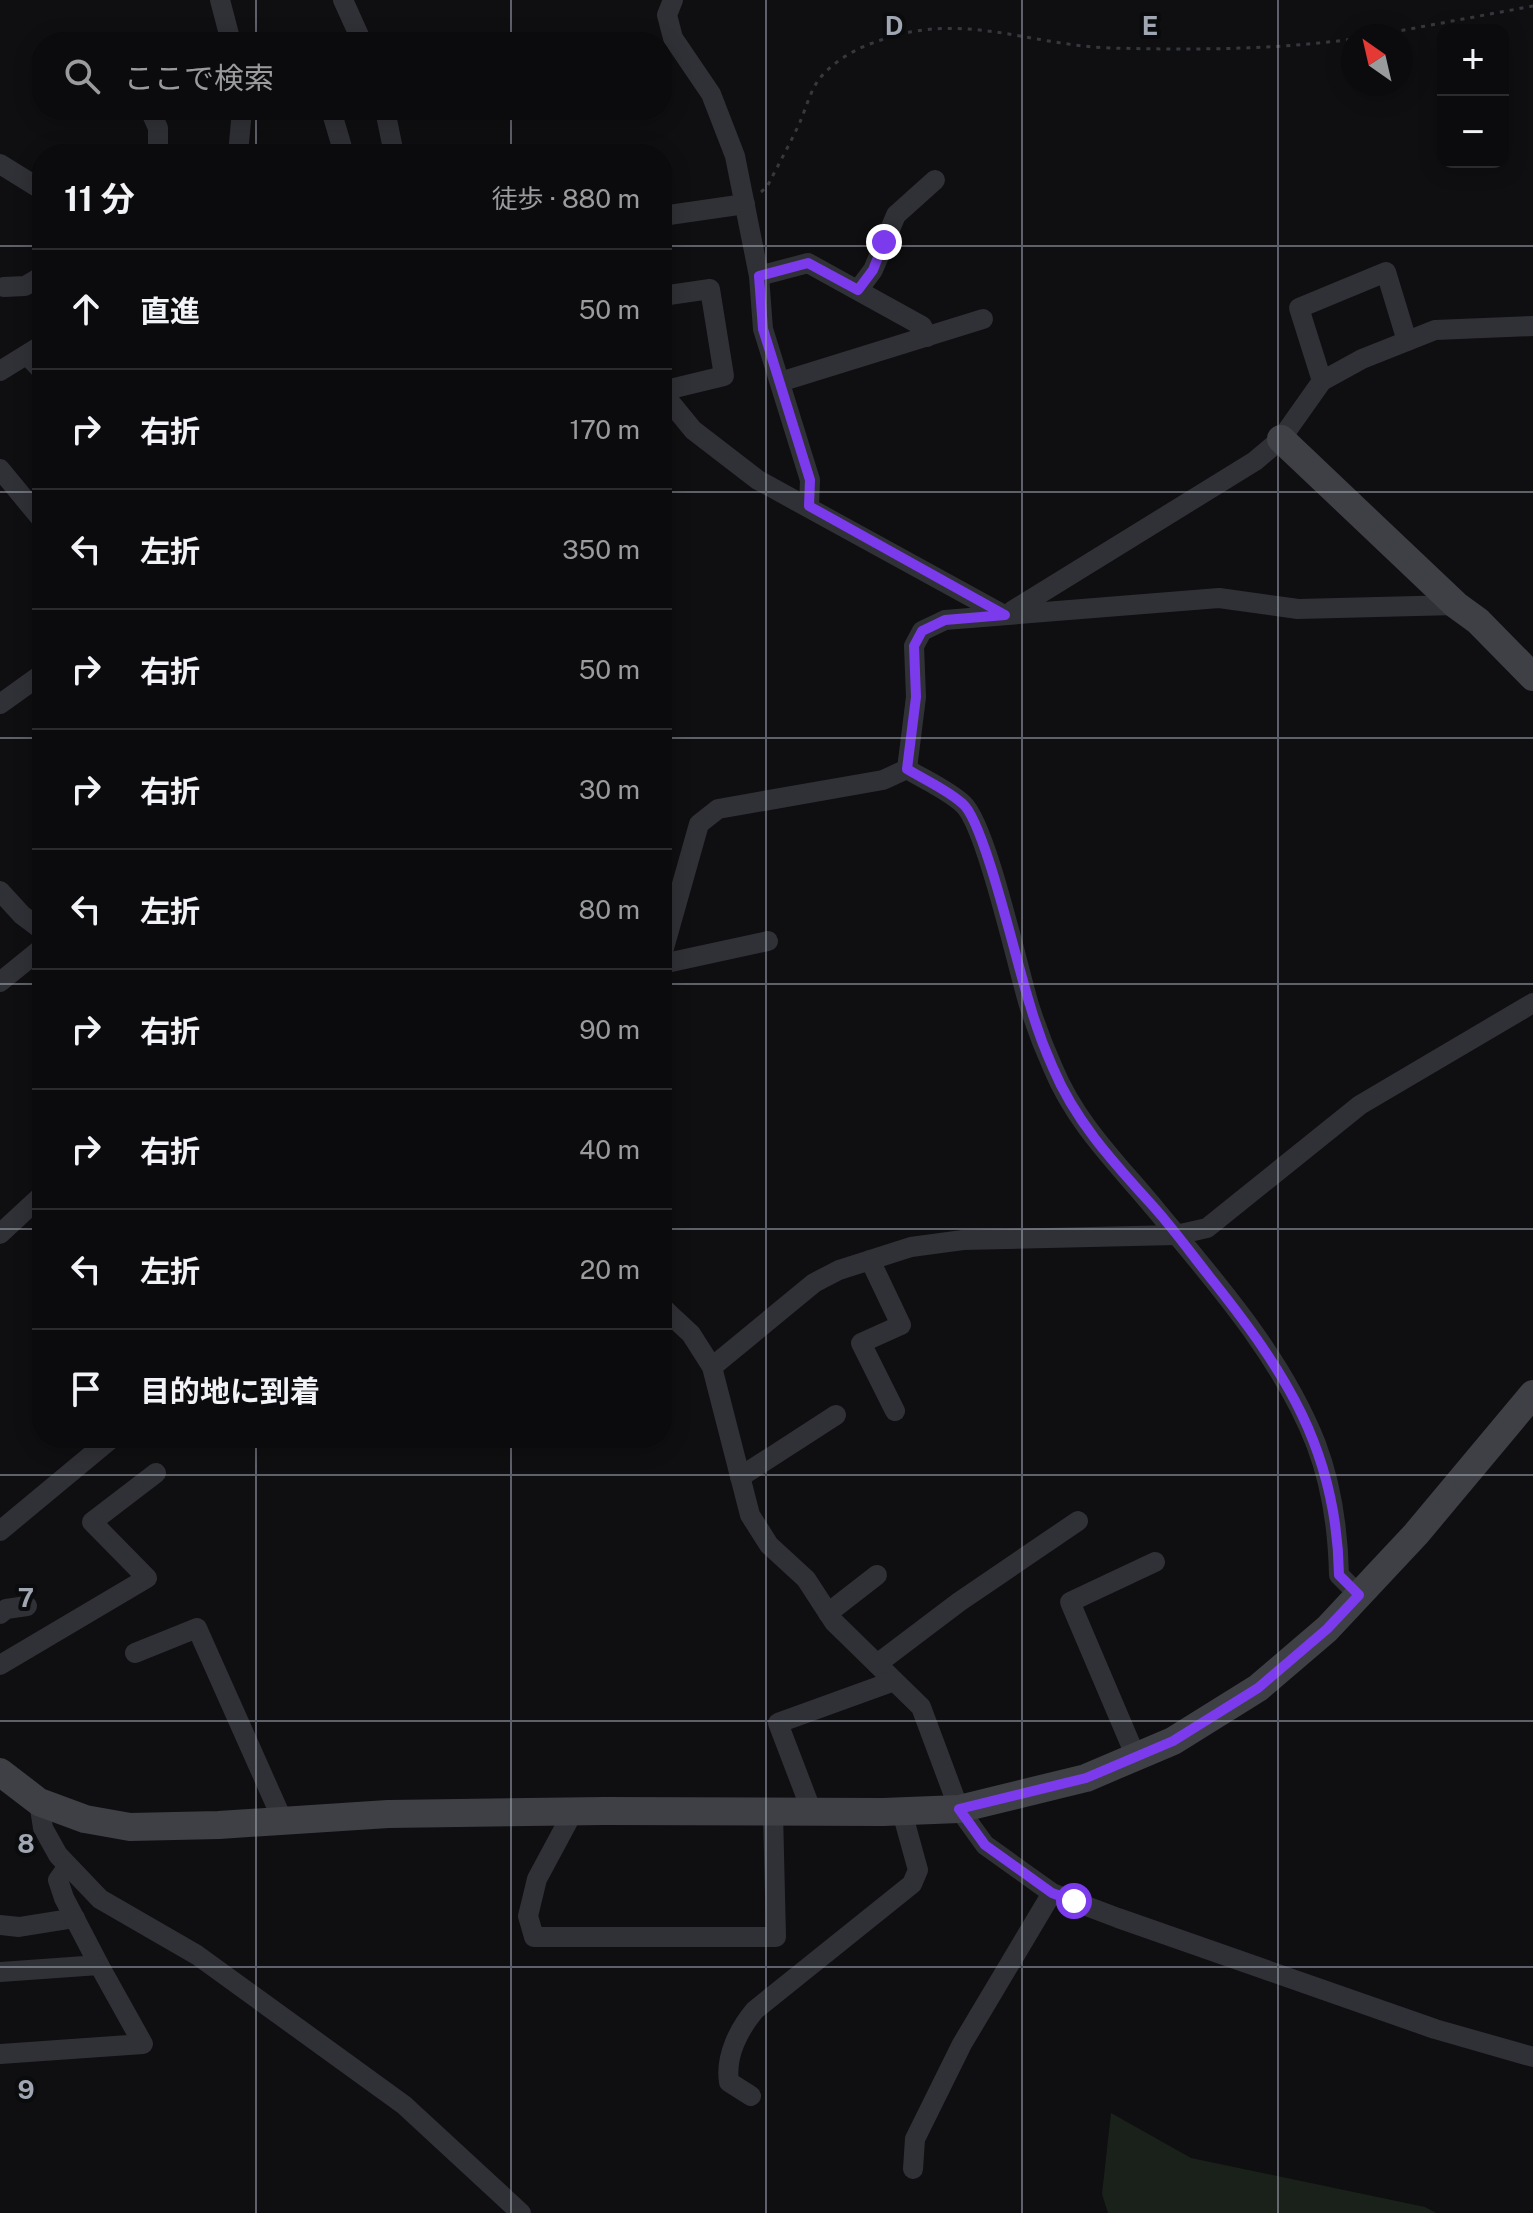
<!DOCTYPE html>
<html lang="ja">
<meta charset="utf-8">
<style>
:root{--surface:#0b0b0d;--page:#141416;--text:#f1f3f6;--muted:#9a9b9d;--line:#2b2b2e}
body{margin:0;font-family:"Public Sans","Noto Sans JP",sans-serif;background:var(--page);color:var(--text)}
.controls{position:absolute;right:24px;top:24px;display:grid;overflow:hidden;border-radius:16px;box-shadow:0 4px 20px #0003}
.controls button{width:72px;height:72px;display:grid;place-items:center;padding:0;border:0;border-bottom:2px solid var(--line);background:var(--surface);color:var(--text);font:40px sans-serif}
.compass{position:absolute;left:1341px;top:24px;width:72px;height:72px;border-radius:50%;background:var(--surface);box-shadow:0 4px 20px #0003;rotate:326deg}
.stop{position:absolute;width:24px;height:24px;margin:-18px;border:6px solid #7c3aed;border-radius:50%;background:#fff}
.stop.end{background:#7c3aed;border-color:#fff;box-shadow:0 2px 8px #0008}
.list{margin:0;padding:0;list-style:none}
h2{display:flex;justify-content:space-between;align-items:center;height:104px;margin:0;padding:0 32px;font-size:34px}
h2 small{font-size:26px;font-weight:400;color:var(--muted)}
.list li{display:grid;grid-template-columns:52px 1fr auto;gap:24px;align-items:center;box-sizing:border-box;height:120px;padding:0 32px;border-top:2px solid var(--line)}
.list b{display:block;font-size:30px;white-space:nowrap}
.list em{font-size:26px;font-style:normal;color:var(--muted)}
.icon{flex:none;width:44px;height:44px;fill:none;stroke:currentColor;stroke-width:2;stroke-linecap:round;stroke-linejoin:round}
.map{position:relative;flex:none;width:1533px;height:2213px;overflow:hidden}
.search{position:absolute;background:var(--surface);box-shadow:0 4px 20px #0003;left:32px;top:32px;width:640px;height:88px;display:flex;align-items:center;gap:20px;box-sizing:border-box;padding:0 28px;border-radius:32px;color:var(--muted);font-size:30px}
.panel{position:absolute;background:var(--surface);box-shadow:0 4px 20px #0003;left:32px;top:144px;width:640px;height:1304px;border-radius:32px}
.map>svg:first-child{display:block}
.green{fill:#1a211a}
.lines{fill:none;stroke-linecap:round;stroke-linejoin:round}
.path{stroke:#36383d;stroke-width:3;stroke-dasharray:4 6;stroke-linecap:butt}
.street{stroke:#303136;stroke-width:20}
.secondary{stroke:#3e4046;stroke-width:28}
.route{stroke:#7c3aed;stroke-width:10}
.grid{fill:none;stroke:#a0a6b2;stroke-width:2;stroke-opacity:0.55}
.grid-label{font-size:26px;text-anchor:middle;font-weight:bold;fill:#a0a6b2;stroke:#0a0b0c;stroke-width:8;stroke-linejoin:round;paint-order:stroke}
</style>
<div class="map">
<svg width="1533" height="2213" viewBox="0 0 1533 2213">
<rect width="100%" height="100%" fill="#0f0f11"/>
<path class="green" d="M1111 2113 1191 2158 1425 2207 1436 2213H1108L1102 2194Z"/>
<g class="lines">
<g class="path">
<path d="M1372 36 1533 6"/>
<path d="M761 192 767 187C778 165 790 144 800 122 806 108 811 89 820 78 836 59 859 47 881 40 963 11 1028 45 1110 48 1191 50 1272 50 1353 39"/>
</g>
<g class="street">
<path d="M220 0 231 42"/>
<path d="M343 0 362 42"/>
<path d="M673 0 667 15 673 38 711 94 735 156 759 276 763 329 810 480 809 506"/>
<path d="M150 110 158 128V154"/>
<path d="M331 110 344 154"/>
<path d="M385 110 394 154"/>
<path d="M238 154 242 110"/>
<path d="M0 164 42 190"/>
<path d="M662 216 745 204"/>
<path d="M759 276 808 263 922 326 927 337"/>
<path d="M4 287 25 286 42 276"/>
<path d="M858 290 873 270 896 215 935 180"/>
<path d="M662 296 710 289 724 376 662 391"/>
<path d="M27 355 42 371"/>
<path d="M0 371 42 345"/>
<path d="M1322 381 1299 308 1386 272 1407 341"/>
<path d="M780 382 983 319"/>
<path d="M662 392 693 430 758 480 1004 615"/>
<path d="M0 469 42 520"/>
<path d="M1012 611 1255 461 1281 439 1322 381 1362 359 1435 330 1533 326"/>
<path d="M0 704 42 674"/>
<path d="M907 769C925 780 948 790 963 804 986 824 1018 969 1029 1005 1036 1027 1044 1048 1053 1068 1076 1124 1118 1164 1156 1210 1215 1281 1282 1357 1316 1444 1332 1486 1338 1531 1339 1575L1359 1595"/>
<path d="M907 769 916 697 914 646 922 631 945 620 1219 598 1298 609 1456 605"/>
<path d="M0 891 22 915 42 930"/>
<path d="M662 955 699 824 718 809 883 780 907 769"/>
<path d="M662 964 768 941"/>
<path d="M0 982 42 948"/>
<path d="M0 1234 42 1195"/>
<path d="M870 1260 901 1325 861 1343 895 1411"/>
<path d="M662 1307 691 1334 712 1367 750 1515 769 1545 806 1579 834 1622 921 1707 959 1809 985 1845 1052 1893 1118 1918 1435 2029 1533 2057"/>
<path d="M712 1367 814 1283 839 1270 911 1247 963 1240 1176 1235 1207 1228 1360 1105 1533 1003"/>
<path d="M740 1477 836 1415"/>
<path d="M0 1531 112 1438"/>
<path d="M828 1613 877 1575"/>
<path d="M0 1614 6 1609 27 1606"/>
<path d="M135 1653 197 1628 283 1821"/>
<path d="M877 1664 959 1602 1078 1521"/>
<path d="M0 1665 147 1578 92 1522 156 1473"/>
<path d="M1136 1757 1070 1602 1155 1562"/>
<path d="M39 1802 43 1828 58 1855 100 1899 197 1955 404 2105 521 2213"/>
<path d="M573 1812 537 1879 528 1916 534 1937H776L773 1812"/>
<path d="M812 1812 778 1723 894 1681"/>
<path d="M0 1925 19 1927 75 1918"/>
<path d="M0 1972 99 1965 64 1898 58 1880 68 1866"/>
<path d="M0 2054 143 2044 99 1965"/>
<path d="M751 2096 729 2082C725 2056 739 2029 755 2010L912 1884 918 1870 902 1812"/>
<path d="M913 2169 915 2139 962 2044 1052 1893"/>
</g>
<g class="secondary">
<path d="M1281 439 1456 605 1478 621 1533 677"/>
<path d="M0 1772 39 1802 85 1819 130 1827 219 1825 388 1814 604 1811 883 1812 959 1809 1086 1778 1173 1741 1258 1688 1327 1629 1416 1534 1533 1394"/>
</g>
</g>
<g class="lines">
<path class="route" d="M884 242 873 270 858 290 808 263 759 276 763 329 810 480 809 506 1005 615 945 620 922 631 914 646 916 697 907 769C925 780 948 790 963 804 985 823 1018 969 1030 1005 1036 1026 1044 1048 1053 1068 1075 1121 1114 1163 1152 1205 1172 1227 1190 1252 1209 1276 1285 1371 1337 1450 1339 1575L1359 1595 1327 1629 1258 1688 1173 1741 1086 1778 959 1809 985 1845 1052 1893 1074 1901"/>
</g>
<path class="grid" d="M256 0V42M511 0V42M766 0V2213M1022 0V2213M1278 0V2213M256 110V154M511 110V154M0 246H42M662 246H1533M0 492H42M662 492H1533M0 738H42M662 738H1533M0 984H42M662 984H1533M0 1229H42M662 1229H1533M256 1438V2213M511 1438V2213M0 1475H1533M0 1721H1533M0 1967H1533"/>
<g class="grid-label">
<text x="894" y="35">D</text>
<text x="1150" y="35">E</text>
<text x="26" y="1607">7</text>
<text x="26" y="1853">8</text>
<text x="26" y="2099">9</text>
</g>
</svg>
<div class="controls">
<button>+</button>
<button>−</button>
</div>
<svg class="compass" viewBox="-18 -18 36 36"><path d="M0-13l5 13h-10z" fill="#e53935"/><path d="M0 13l5-13h-10z" fill="#9a9b9d"/></svg>
<div class="stop" style="left:1074px;top:1901px"></div>
<div class="stop end" style="left:884px;top:242px"></div>
<div class="search"><svg class="icon" aria-label="search" viewBox="0 0 24 24"><circle cx="10" cy="10" r="6"/><path d="M15 15l6 6"/></svg>ここで検索</div>
<section class="panel">
<h2>11 分<small>徒歩 · 880 m</small></h2>
<ul class="list">
<li><svg class="icon" aria-label="ahead" viewBox="0 0 24 24"><path d="M12 20V5M6 11l6-6 6 6"/></svg><div><b>直進</b></div><em>50 m</em></li>
<li><svg class="icon" aria-label="right" viewBox="0 0 24 24"><path d="M7 20v-9h11M14 6l5 5-5 5"/></svg><div><b>右折</b></div><em>170 m</em></li>
<li><svg class="icon" aria-label="left" viewBox="0 0 24 24"><path d="M17 20v-9H6M10 6l-5 5 5 5"/></svg><div><b>左折</b></div><em>350 m</em></li>
<li><svg class="icon" aria-label="right" viewBox="0 0 24 24"><path d="M7 20v-9h11M14 6l5 5-5 5"/></svg><div><b>右折</b></div><em>50 m</em></li>
<li><svg class="icon" aria-label="right" viewBox="0 0 24 24"><path d="M7 20v-9h11M14 6l5 5-5 5"/></svg><div><b>右折</b></div><em>30 m</em></li>
<li><svg class="icon" aria-label="left" viewBox="0 0 24 24"><path d="M17 20v-9H6M10 6l-5 5 5 5"/></svg><div><b>左折</b></div><em>80 m</em></li>
<li><svg class="icon" aria-label="right" viewBox="0 0 24 24"><path d="M7 20v-9h11M14 6l5 5-5 5"/></svg><div><b>右折</b></div><em>90 m</em></li>
<li><svg class="icon" aria-label="right" viewBox="0 0 24 24"><path d="M7 20v-9h11M14 6l5 5-5 5"/></svg><div><b>右折</b></div><em>40 m</em></li>
<li><svg class="icon" aria-label="left" viewBox="0 0 24 24"><path d="M17 20v-9H6M10 6l-5 5 5 5"/></svg><div><b>左折</b></div><em>20 m</em></li>
<li><svg class="icon" aria-label="arrive" viewBox="0 0 24 24"><path d="M6 21V4h12l-3 4 3 4H6"/></svg><div><b>目的地に到着</b></div></li>
</ul>
</section>
</div>
